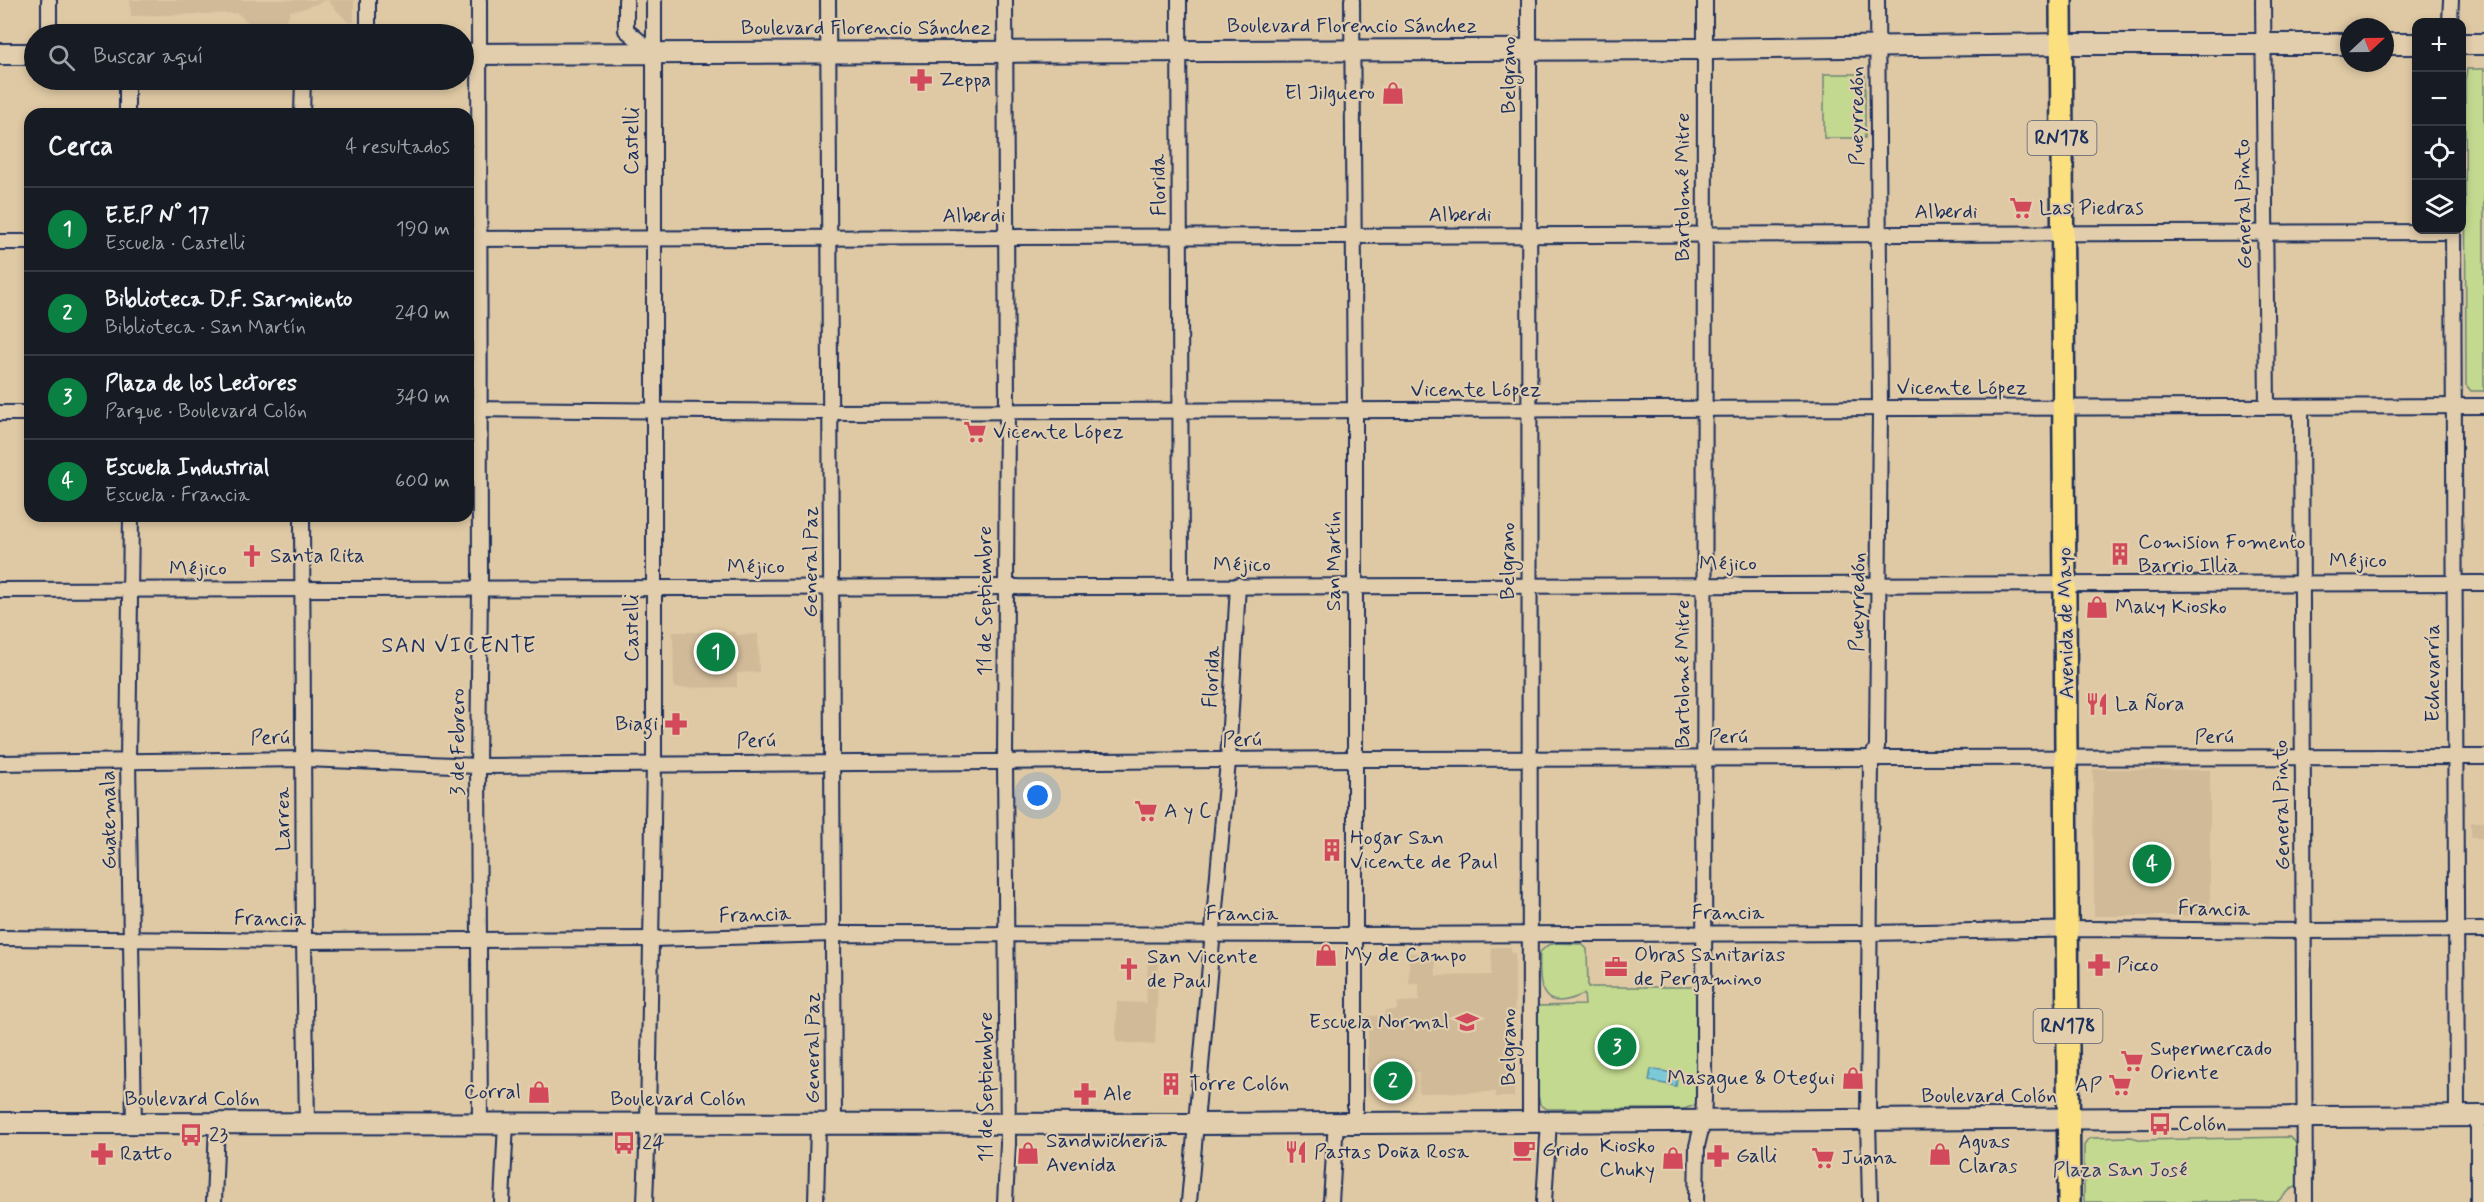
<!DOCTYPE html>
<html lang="es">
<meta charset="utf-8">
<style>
:root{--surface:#171b24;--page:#242831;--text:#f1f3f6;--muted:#9ea1a6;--line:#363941;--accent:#0b8043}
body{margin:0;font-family:Mynerve,sans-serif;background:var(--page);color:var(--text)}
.controls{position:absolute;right:18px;top:18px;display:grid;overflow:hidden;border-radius:12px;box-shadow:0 3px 9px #0003}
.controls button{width:54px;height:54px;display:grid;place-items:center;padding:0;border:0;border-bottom:2px solid var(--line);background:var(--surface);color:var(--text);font:30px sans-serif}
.compass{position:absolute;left:2340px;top:18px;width:54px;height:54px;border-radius:50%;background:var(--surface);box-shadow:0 3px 9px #0003;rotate:68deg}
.you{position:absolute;left:1038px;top:796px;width:21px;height:21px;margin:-15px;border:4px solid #fff;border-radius:50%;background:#1a73e8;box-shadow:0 0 0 9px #1a73e833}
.badge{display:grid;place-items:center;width:39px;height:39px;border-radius:50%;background:var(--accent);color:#fff;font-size:20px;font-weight:700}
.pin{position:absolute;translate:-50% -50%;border:3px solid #fff;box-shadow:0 2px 6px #0006}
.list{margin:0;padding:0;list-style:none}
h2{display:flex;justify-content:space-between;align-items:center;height:78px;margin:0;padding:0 24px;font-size:26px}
h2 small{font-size:20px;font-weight:400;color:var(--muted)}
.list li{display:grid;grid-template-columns:39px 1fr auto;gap:18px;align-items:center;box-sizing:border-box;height:84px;padding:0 24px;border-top:2px solid var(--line)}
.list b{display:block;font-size:22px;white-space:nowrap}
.list p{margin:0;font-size:20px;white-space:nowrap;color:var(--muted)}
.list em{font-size:20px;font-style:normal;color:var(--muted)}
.icon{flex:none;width:33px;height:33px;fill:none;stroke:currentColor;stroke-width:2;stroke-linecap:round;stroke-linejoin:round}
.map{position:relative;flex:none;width:2484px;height:1202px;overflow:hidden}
.search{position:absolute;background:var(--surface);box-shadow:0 3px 9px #0003;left:24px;top:24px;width:450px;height:66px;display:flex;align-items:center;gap:15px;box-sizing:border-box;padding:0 21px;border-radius:33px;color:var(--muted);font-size:22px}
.panel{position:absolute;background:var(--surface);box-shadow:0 3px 9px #0003;left:24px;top:108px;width:450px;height:414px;border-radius:18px}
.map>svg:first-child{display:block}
.built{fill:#d0ba98}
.green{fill:#c3d98f;stroke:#6f8476;stroke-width:1.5}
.water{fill:#7bcad8;stroke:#558ca7;stroke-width:1.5}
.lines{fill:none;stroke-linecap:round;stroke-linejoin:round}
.minor-casing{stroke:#1b2f5e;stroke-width:18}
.secondary-casing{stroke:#1b2f5e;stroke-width:24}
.primary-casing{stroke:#1b2f5e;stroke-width:26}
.minor{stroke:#e2ceac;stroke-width:14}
.secondary{stroke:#e2ceac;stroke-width:20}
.primary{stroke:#fce080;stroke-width:21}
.labels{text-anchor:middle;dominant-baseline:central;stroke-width:4.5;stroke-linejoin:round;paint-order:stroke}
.shield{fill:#e2ceac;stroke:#575f75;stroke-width:1.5}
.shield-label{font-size:20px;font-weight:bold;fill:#1b2f5e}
.street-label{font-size:21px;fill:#1b2f5e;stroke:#e2ceac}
.poi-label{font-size:21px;fill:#1b2f5e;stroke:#e2ceac;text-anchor:start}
.park-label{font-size:21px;fill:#2c4063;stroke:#e2ceac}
.neighbourhood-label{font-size:22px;letter-spacing:1.5px;fill:#1b2f5e;stroke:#e2ceac}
</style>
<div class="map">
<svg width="2484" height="1202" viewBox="0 0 2484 1202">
<rect width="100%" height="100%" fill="#dfc9a4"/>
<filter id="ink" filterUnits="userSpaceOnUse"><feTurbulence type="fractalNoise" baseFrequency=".0167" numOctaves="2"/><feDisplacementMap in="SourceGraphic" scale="12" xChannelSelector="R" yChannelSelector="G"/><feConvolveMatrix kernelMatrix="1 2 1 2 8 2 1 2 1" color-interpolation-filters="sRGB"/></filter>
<g filter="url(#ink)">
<g class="built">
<path d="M130 0H354V22H348L327 0 299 10 290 11 289 16 283 23H249L237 13 131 16Z"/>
<path d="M673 632H736V635L758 634 759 672 737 673V687L674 688Z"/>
<path d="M2093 769 2210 770V916H2094Z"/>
<rect x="2471" y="822" width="13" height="16"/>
<path d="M1492 947H1511V953H1515L1514 1097H1496V1092L1419 1093V1072H1368V1016L1385 1015V1010H1397L1398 1002 1419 1001V984H1409V953H1435L1436 976 1491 975Z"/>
<path d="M1148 955H1159L1155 1045 1116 1042 1117 1002 1146 1003Z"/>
</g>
<g class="green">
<path d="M2467 69H2484V391H2471L2466 385 2465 81Z"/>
<rect x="1824" y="74" width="41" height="64"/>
<path d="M1557 943 1582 944 1587 949 1588 987H1698V1094L1695 1105 1684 1109H1547L1540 1104 1538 1095 1537 1006 1585 1005 1584 994C1541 1014 1538 989 1540 952L1548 945Z"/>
<path d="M2131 1137 2142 1140 2289 1137C2304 1144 2298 1169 2298 1183L2296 1187 2291 1189 2277 1202H2084V1146L2087 1140 2092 1138Z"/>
</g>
<path class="water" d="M1651 1069 1678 1074 1676 1086 1649 1081Z"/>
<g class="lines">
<g class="minor-casing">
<g id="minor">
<path d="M49 0V34"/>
<path d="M479 0 480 590 478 766 480 1123"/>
<path d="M626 0V30L654 53"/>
<path d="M828 0 834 1124"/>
<path d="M1179 0 1181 586"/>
<path d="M1352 0 1355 412V1122"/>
<path d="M1529 0 1530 1121"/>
<path d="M2263 0 2267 407"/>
<path d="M2450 22 2451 0"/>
<path d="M368 34V0"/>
<path d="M127 80V114"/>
<path d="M302 114 303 80"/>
<path d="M2453 230 2457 1116"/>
<path d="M468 239 2453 232"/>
<path d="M0 242H30"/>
<path d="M2301 407 2305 1202"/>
<path d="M468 409 831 412 2484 406"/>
<path d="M0 413H30"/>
<path d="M131 516 128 761 134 1123"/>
<path d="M302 516 304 941 307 1123"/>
<path d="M0 590 2484 583"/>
<path d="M0 763 305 759 478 766 1355 759 2484 757"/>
<path d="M0 938 304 941 652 939 833 934 1355 935 1870 933 2088 929 2305 931 2484 930"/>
<path d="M214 1202 217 1123"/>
<path d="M502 1202 506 1123"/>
<path d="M645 1202 648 1123 654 763V0"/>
<path d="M816 1202 818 1123"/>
<path d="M1005 1202 1008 1144 1005 761 1007 411 1005 0"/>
<path d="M1189 1202 1228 761 1238 585"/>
<path d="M1331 1202 1336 1121"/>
<path d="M1544 1202 1549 1121"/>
<path d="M1696 1202 1697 1146 1703 1121 1704 1099 1705 0"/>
<path d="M1870 1202 1868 1121 1871 759 1877 747 1880 410 1877 0"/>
<path d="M2478 1202V1116"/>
</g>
</g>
<g class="secondary-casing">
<g id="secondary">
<path d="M2385 44H2416"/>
<path d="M2462 44H2484"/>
<path d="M0 54H34"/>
<path d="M464 54 1705 49 2061 44H2349"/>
<path d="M0 1123 1196 1124 2484 1116"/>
</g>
</g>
<g class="primary-casing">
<path id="primary" d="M2061 0 2069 1202"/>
</g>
<use href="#minor" class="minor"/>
<use href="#secondary" class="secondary"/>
<use href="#primary" class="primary"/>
</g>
</g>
<defs>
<g id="pharmacy-bare" transform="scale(1.8)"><path d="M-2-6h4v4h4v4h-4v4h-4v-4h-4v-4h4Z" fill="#d1495b" stroke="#e2ceac" stroke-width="2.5" paint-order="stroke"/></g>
<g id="shop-bare" transform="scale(1.8)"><path d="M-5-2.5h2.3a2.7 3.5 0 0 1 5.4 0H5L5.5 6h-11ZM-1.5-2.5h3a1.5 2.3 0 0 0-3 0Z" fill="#d1495b" stroke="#e2ceac" stroke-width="2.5" paint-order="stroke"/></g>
<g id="supermarket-bare" transform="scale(1.8)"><path d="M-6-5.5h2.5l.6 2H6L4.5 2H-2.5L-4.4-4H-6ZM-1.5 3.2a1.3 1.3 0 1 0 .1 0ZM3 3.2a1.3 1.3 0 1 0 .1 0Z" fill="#d1495b" stroke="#e2ceac" stroke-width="2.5" paint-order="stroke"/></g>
<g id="building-bare" transform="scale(1.8)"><path d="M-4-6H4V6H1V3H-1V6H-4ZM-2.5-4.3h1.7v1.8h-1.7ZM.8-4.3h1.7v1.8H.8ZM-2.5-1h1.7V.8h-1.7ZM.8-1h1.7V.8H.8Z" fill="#d1495b" stroke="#e2ceac" stroke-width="2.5" paint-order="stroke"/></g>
<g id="church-bare" transform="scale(1.8)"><path d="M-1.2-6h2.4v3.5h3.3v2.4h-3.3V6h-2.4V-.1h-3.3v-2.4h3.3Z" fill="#d1495b" stroke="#e2ceac" stroke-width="2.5" paint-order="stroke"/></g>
<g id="restaurant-bare" transform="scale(1.8)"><path d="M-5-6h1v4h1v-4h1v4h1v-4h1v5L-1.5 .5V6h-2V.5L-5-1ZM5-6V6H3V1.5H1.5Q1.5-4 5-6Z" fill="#d1495b" stroke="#e2ceac" stroke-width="2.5" paint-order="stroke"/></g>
<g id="office-bare" transform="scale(1.8)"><path d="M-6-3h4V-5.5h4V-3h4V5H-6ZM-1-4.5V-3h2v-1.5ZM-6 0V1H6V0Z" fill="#d1495b" stroke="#e2ceac" stroke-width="2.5" paint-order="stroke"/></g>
<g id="school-bare" transform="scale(1.8)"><path d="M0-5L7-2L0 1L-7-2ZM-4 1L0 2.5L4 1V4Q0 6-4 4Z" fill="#d1495b" stroke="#e2ceac" stroke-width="2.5" paint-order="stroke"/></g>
<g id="bus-bare" transform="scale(1.8)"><path d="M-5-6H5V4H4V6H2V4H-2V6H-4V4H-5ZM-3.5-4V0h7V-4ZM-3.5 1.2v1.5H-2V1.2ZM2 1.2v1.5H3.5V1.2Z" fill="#d1495b" stroke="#e2ceac" stroke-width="2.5" paint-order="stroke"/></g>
<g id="cafe-bare" transform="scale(1.8)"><path d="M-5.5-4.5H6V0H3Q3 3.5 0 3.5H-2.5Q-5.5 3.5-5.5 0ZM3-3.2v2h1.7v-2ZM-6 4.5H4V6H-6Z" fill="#d1495b" stroke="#e2ceac" stroke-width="2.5" paint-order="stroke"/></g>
</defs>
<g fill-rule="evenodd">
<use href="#pharmacy-bare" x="921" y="80"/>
<use href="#shop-bare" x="1393" y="93"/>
<use href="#supermarket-bare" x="2021" y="208"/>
<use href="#supermarket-bare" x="975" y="432"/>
<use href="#building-bare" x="2120" y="554"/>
<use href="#church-bare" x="252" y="556"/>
<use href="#shop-bare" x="2097" y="607"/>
<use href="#restaurant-bare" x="2097" y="704"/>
<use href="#pharmacy-bare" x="676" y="724"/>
<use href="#supermarket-bare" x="1146" y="811"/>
<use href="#building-bare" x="1332" y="850"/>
<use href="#shop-bare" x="1326" y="955"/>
<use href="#pharmacy-bare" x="2099" y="965"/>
<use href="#office-bare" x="1616" y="967"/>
<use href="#church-bare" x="1129" y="969"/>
<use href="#school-bare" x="1467" y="1022"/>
<use href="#supermarket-bare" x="2132" y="1061"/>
<use href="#shop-bare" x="1853" y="1078"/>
<use href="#building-bare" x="1171" y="1084"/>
<use href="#supermarket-bare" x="2120" y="1085"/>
<use href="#shop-bare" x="539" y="1092"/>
<use href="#pharmacy-bare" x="1085" y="1094"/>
<use href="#bus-bare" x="2160" y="1124"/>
<use href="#bus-bare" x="191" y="1135"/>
<use href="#bus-bare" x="624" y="1143"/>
<use href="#cafe-bare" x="1524" y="1150"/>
<use href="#restaurant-bare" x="1296" y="1152"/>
<use href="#shop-bare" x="1028" y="1153"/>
<use href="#pharmacy-bare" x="102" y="1154"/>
<use href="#shop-bare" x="1940" y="1154"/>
<use href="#pharmacy-bare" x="1718" y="1156"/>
<use href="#shop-bare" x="1673" y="1158"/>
<use href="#supermarket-bare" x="1823" y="1158"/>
</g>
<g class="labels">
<g class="shield">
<rect x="2027.5" y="121" width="69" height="34" rx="4.5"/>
<rect x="2033.5" y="1009" width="69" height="34" rx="4.5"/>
</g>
<g class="shield-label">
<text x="2062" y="138">RN178</text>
<text x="2068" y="1026">RN178</text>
</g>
<g class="street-label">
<text x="1352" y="26">Boulevard Florencio Sánchez</text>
<text x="866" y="28">Boulevard Florencio Sánchez</text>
<text transform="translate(1509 75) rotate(-90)">Belgrano</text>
<text transform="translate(1857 116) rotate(-90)">Pueyrredón</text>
<text transform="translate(632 141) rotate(-89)">Castelli</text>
<text transform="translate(1159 185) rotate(-91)">Florida</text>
<text transform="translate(1683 187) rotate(-90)">Bartolomé Mitre</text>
<text transform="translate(2244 204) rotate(-91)">General Pinto</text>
<text x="1946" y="212">Alberdi</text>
<text x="1460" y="215">Alberdi</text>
<text x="974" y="216">Alberdi</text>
<text x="1962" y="388">Vicente López</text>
<text x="1476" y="390">Vicente López</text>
<text transform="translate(1334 561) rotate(-90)">San Martín</text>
<text transform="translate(1508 561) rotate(-90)">Belgrano</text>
<text x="2358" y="561">Méjico</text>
<text transform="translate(811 562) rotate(-90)">General Paz</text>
<text x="1728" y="564">Méjico</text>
<text x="1242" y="565">Méjico</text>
<text x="756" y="567">Méjico</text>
<text x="198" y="569">Méjico</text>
<text transform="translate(985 601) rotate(-90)">11 de Septiembre</text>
<text transform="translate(1858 602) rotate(-89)">Pueyrredón</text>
<text transform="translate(2066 623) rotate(-91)">Avenida de Mayo</text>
<text transform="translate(632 628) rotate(-90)">Castelli</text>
<text transform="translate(2433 673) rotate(-90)">Echevarría</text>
<text transform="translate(1683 674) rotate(-90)">Bartolomé Mitre</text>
<text transform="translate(1212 677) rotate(-87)">Florida</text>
<text x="1728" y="737">Perú</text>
<text x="2214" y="737">Perú</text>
<text transform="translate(270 738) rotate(-1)">Perú</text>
<text transform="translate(1242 740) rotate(-1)">Perú</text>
<text transform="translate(756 741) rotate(-1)">Perú</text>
<text transform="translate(458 742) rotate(-90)">3 de Febrero</text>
<text transform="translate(2282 805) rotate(-91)">General Pinto</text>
<text transform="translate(283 819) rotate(-90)">Larrea</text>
<text transform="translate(109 820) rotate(-91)">Guatemala</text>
<text transform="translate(2214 909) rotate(1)">Francia</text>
<text x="1728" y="913">Francia</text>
<text x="1242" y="914">Francia</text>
<text transform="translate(755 915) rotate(-2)">Francia</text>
<text transform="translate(270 919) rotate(1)">Francia</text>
<text transform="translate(1509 1047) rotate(-90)">Belgrano</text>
<text transform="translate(813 1048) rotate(-90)">General Paz</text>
<text transform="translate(986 1087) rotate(-90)">11 de Septiembre</text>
<text x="1989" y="1096">Boulevard Colón</text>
<text x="192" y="1099">Boulevard Colón</text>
<text x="678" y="1099">Boulevard Colón</text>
</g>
<g class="poi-label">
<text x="939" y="80">Zeppa</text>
<text x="1375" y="93" text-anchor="end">El Jilguero</text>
<text x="2039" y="208">Las Piedras</text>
<text x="993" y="432">Vicente López</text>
<text x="2138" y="542">Comision Fomento<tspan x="2138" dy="24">Barrio Illia</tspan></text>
<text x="270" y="556">Santa Rita</text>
<text x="2115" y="607">Maky Kiosko</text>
<text x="2115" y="704">La Ñora</text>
<text x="658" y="724" text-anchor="end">Biagi</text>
<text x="1164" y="811">A y C</text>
<text x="1350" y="838">Hogar San<tspan x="1350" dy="24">Vicente de Paul</tspan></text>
<text x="1344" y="955">My de Campo</text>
<text x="1634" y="955">Obras Sanitarias<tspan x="1634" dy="24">de Pergamino</tspan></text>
<text x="1147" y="957">San Vicente<tspan x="1147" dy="24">de Paul</tspan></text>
<text x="2117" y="965">Picco</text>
<text x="1449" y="1022" text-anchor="end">Escuela Normal</text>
<text x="2150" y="1049">Supermercado<tspan x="2150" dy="24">Oriente</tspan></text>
<text x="1835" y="1078" text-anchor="end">Masague &amp; Otegui</text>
<text x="1189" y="1084">Torre Colón</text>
<text x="2102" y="1085" text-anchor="end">AP</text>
<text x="521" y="1092" text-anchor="end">Corral</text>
<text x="1103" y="1094">Ale</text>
<text x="2178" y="1124">Colón</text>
<text x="209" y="1135">23</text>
<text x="1046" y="1141">Sandwicheria<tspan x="1046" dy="24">Avenida</tspan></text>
<text x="1958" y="1142">Aguas<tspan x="1958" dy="24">Claras</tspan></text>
<text x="642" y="1143">24</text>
<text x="1655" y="1146" text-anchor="end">Kiosko<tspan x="1655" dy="24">Chuky</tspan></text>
<text x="1542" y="1150">Grido</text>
<text x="1314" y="1152">Pastas Doña Rosa</text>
<text x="120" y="1154">Ratto</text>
<text x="1736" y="1156">Galli</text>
<text x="1841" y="1158">Juana</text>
</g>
<g class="park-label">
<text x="2120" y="1170">Plaza San José</text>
</g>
<g class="neighbourhood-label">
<text x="459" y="646">SAN VICENTE</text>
</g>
</g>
</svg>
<div class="controls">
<button>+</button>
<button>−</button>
<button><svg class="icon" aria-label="locate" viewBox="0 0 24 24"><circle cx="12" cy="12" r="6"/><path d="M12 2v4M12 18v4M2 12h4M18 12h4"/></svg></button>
<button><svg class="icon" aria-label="layers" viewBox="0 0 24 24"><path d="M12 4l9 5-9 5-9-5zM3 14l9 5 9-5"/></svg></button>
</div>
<svg class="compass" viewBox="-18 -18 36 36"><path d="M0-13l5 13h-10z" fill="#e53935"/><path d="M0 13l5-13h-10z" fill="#9ea1a6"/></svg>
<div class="you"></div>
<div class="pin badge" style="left:716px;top:652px">1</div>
<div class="pin badge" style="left:1393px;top:1081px">2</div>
<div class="pin badge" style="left:1617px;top:1047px">3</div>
<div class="pin badge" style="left:2152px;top:864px">4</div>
<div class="search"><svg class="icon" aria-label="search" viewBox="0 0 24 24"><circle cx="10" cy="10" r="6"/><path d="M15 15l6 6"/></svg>Buscar aquí</div>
<section class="panel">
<h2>Cerca<small>4 resultados</small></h2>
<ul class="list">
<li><span class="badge">1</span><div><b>E.E.P N° 17</b><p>Escuela · Castelli</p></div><em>190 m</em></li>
<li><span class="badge">2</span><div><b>Biblioteca D.F. Sarmiento</b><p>Biblioteca · San Martín</p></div><em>240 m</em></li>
<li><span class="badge">3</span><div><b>Plaza de los Lectores</b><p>Parque · Boulevard Colón</p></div><em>340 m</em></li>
<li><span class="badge">4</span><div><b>Escuela Industrial</b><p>Escuela · Francia</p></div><em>600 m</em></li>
</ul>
</section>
</div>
